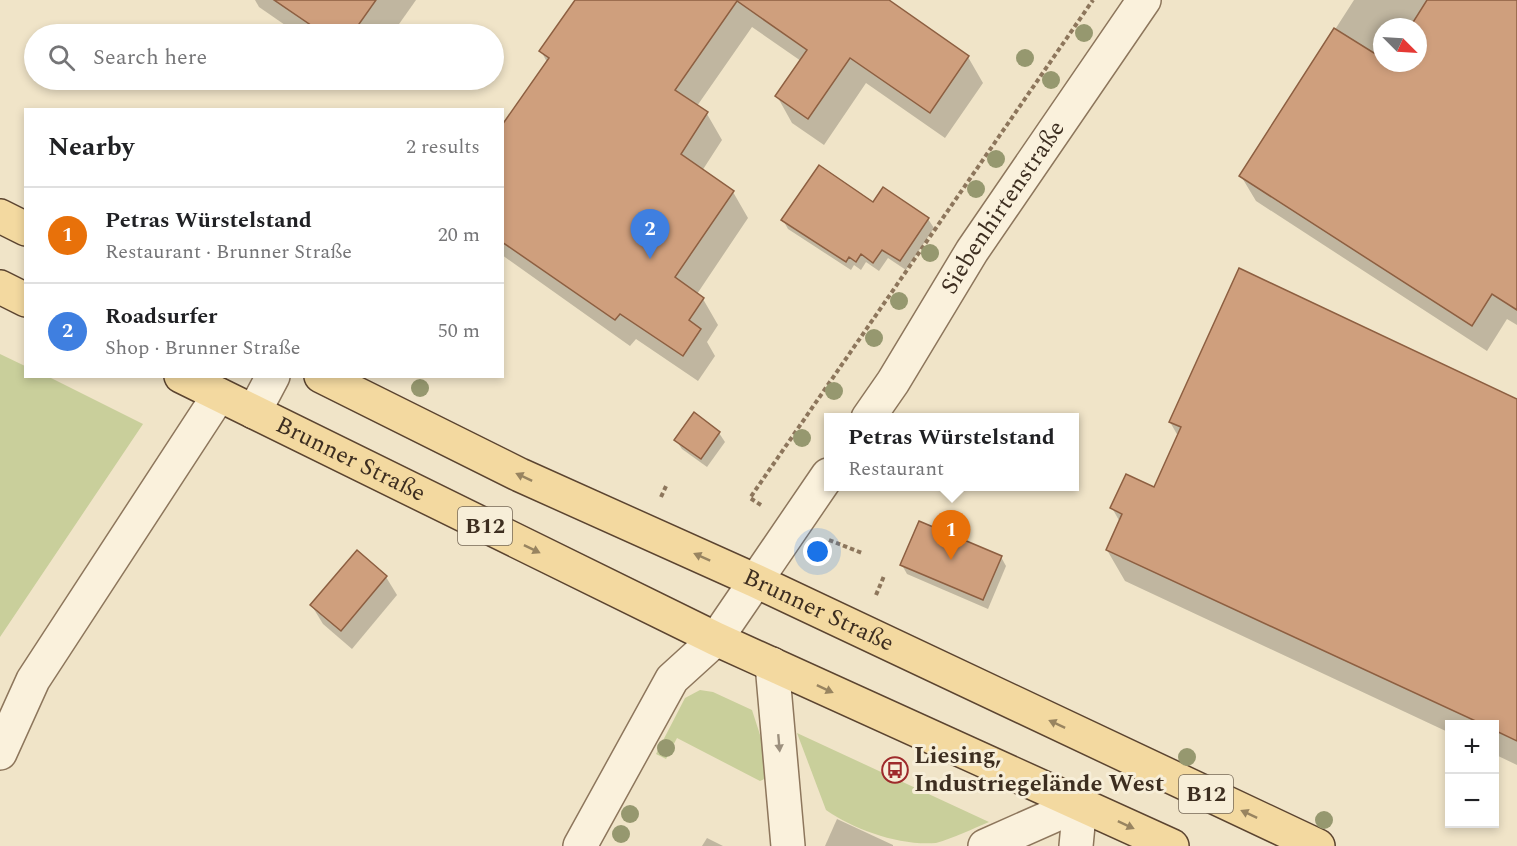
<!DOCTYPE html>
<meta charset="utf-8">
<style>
:root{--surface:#fff;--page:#f2f2f2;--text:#202124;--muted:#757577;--line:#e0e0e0;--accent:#9e2a2b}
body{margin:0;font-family:Spectral,serif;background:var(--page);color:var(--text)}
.controls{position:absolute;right:18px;bottom:18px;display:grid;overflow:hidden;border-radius:0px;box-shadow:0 3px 9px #0003}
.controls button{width:54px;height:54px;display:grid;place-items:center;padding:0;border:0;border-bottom:2px solid var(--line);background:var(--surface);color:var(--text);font:30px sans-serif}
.compass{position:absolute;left:1373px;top:18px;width:54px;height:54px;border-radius:50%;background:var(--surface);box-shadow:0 3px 9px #0003;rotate:114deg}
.you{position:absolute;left:818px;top:552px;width:21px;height:21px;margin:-15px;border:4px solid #fff;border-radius:50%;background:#1a73e8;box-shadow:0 0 0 9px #1a73e833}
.badge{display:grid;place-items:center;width:39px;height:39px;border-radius:50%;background:var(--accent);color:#fff;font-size:20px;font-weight:700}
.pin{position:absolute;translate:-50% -50px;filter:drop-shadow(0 2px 3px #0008)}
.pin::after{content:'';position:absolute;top:32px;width:21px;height:18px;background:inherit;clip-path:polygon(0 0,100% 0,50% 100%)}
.popup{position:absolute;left:824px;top:413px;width:255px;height:78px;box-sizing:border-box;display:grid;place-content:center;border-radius:0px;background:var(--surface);filter:drop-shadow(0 2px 4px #0005);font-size:20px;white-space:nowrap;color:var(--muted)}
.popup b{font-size:22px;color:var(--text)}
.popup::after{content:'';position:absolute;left:50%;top:100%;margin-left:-12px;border:12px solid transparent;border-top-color:var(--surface)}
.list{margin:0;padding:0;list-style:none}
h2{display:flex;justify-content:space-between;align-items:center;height:78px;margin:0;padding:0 24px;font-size:26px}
h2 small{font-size:20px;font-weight:400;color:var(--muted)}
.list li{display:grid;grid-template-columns:39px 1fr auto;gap:18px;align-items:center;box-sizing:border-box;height:96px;padding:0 24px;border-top:2px solid var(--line)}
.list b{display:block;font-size:22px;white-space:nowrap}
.list p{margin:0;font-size:20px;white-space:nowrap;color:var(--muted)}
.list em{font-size:20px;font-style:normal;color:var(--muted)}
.icon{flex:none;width:33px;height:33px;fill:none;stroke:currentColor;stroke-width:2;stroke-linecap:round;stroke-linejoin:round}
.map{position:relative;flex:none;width:1517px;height:846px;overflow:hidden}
.search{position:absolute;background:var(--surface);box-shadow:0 3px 9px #0003;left:24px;top:24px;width:480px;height:66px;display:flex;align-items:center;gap:15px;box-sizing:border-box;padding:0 21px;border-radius:33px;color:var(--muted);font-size:22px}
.panel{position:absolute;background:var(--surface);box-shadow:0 3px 9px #0003;left:24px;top:108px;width:480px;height:270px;border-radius:0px}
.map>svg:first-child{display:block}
.green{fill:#c9cf9b}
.shadow{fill:#0003}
.building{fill:#cf9f7d;stroke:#8d5f41;stroke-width:1.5}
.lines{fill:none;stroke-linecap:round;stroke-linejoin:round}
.minor-casing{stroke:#8d765c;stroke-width:36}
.major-casing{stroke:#5b4430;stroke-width:36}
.path{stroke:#8d765c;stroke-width:4;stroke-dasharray:4.5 3;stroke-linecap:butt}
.minor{stroke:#faf1dc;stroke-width:33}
.major{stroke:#f3d9a0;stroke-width:33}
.tree{fill:#96986f}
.oneway{fill:#988460}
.oneway2{fill:#9c907e}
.labels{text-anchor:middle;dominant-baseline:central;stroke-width:6;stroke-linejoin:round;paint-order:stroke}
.shield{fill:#f7eed8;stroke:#756857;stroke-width:1.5}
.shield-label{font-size:22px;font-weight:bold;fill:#3d2e20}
.street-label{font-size:24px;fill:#3d2e20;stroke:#f7eed8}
.poi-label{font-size:24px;font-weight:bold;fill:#3d2e20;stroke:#f7eed8;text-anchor:start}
</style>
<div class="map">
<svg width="1517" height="846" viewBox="0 0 1517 846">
<rect width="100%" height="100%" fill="#f0e4c8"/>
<g class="green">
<path d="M0 354 25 366 26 376 49 377 143 424 0 637Z"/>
<path d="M700 690 713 692 752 710 773 775 760 781 677 738 666 759 656 754 685 698Z"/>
<path d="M797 733 989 822C972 829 954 838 936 843 900 846 855 830 826 810Z"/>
</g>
<g class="shadow">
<path d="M255 0H416L392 34H298L259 7Z"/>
<path d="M576 0H886L968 57 983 83 945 138 866 83 824 145 792 123 777 96 801 61 752 27 697 106 707 114 722 140 702 171 733 192 748 218 697 294 703 299 718 325 707 342 715 356 698 381 636 339 630 346 502 255V127L547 62 541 51Z"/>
<path d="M1354 0H1517V86L1416 22 1413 27H1382V63H1390L1517 147V325L1507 319 1487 351 1256 201 1241 176Z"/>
<path d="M874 204 928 219 934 228 906 270 888 258 879 271 866 262 861 270 854 265 851 270 788 229 783 220Z"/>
<path d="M1517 400V765L1494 754V724H1450V733L1125 581 1107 550 1120 522 1112 508 1155 489 1178 436 1170 422Z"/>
<path d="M695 414 719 433 725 442 707 467 682 449 676 440Z"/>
<path d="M1001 557 1006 566 988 609 907 574 902 565Z"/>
<path d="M386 577 397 595 352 649 323 624 312 606Z"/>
<path d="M837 819 893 845V846H825Z"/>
<path d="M707 838 723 846H702Z"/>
</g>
<g class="building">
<path d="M274 0H376L352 34H324Z"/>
<path d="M575 0H889L969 56 930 113 850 58 808 119 775 96 807 50 737 1 675 90 708 112 681 154 734 191 675 277 704 298 689 320 701 329 683 356 620 314 615 320 502 242V125L549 58 539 51Z"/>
<path d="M1427 0H1517V310L1492 294 1472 326 1239 176 1334 28 1382 58V63H1418V27H1410Z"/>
<path d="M819 165 873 202 883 187 929 218 900 261 882 250 873 263 861 254 856 262 849 257 846 262 781 220Z"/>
<path d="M1239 268 1517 399V741L1494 730V724H1482L1106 550 1122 514 1110 508 1126 474 1154 487 1181 427 1169 422Z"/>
<path d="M694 412 720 432 701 459 674 440Z"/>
<path d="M919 521 1002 556 983 600 900 565Z"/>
<path d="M357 550 387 576 341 631 310 605Z"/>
</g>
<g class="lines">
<g class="minor-casing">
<g id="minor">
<path d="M254 412 273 376"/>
<path id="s1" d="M868 418 893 382 972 251 1144 0"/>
<path d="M772 664 788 846"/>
<path d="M0 753 33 680 219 395"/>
<path d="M580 846 672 679 716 639 828 475"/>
<path d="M985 846 1080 804"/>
<path d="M1076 846 1080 804"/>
</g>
</g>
<g class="major-casing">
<g id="major">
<path d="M0 216 26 229"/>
<path d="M0 287 26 300"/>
<path id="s2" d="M181 376 716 639 1172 846"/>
<path id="s3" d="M321 376 520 475 756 581 1318 846"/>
</g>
</g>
<g class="path">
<path d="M661 497 667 484"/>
<path d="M761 505 750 498 1093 0"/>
<path d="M829 540 862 553"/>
<path d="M876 595 884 576"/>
</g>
<use href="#minor" class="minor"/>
<use href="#major" class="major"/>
</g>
<g class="tree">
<circle cx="1084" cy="33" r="9"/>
<circle cx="1025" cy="58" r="9"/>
<circle cx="1051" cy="80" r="9"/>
<circle cx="996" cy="159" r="9"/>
<circle cx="976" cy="189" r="9"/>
<circle cx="930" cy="253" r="9"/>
<circle cx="899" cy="301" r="9"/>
<circle cx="874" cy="338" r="9"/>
<circle cx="420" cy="388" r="9"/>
<circle cx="834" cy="391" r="9"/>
<circle cx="802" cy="438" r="9"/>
<circle cx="666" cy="748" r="9"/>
<circle cx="1187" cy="757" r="9"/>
<circle cx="630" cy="814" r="9"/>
<circle cx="1324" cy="820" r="9"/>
<circle cx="621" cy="834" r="9"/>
</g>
<defs><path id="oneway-solid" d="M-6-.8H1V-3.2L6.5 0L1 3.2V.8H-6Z" transform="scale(1.5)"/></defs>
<g class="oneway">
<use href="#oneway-solid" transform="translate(524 477) rotate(-155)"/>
<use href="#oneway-solid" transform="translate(532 549) rotate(26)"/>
<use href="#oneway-solid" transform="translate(702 557) rotate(-156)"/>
<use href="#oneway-solid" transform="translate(825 689) rotate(25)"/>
<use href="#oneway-solid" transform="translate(1057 724) rotate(-155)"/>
<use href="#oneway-solid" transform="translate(1249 814) rotate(-155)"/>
<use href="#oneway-solid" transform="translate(1126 825) rotate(25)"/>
</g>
<use class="oneway2" href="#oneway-solid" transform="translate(779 743) rotate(85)"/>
<defs>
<g id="bus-ring" transform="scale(1.35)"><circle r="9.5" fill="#f7eed8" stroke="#9e2a2b" stroke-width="1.5"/><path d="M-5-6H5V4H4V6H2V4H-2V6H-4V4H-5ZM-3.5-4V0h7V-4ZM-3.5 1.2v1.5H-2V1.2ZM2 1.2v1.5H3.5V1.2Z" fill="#9e2a2b"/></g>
</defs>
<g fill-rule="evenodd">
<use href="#bus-ring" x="895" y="770"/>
</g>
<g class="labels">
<g class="shield">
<rect x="458" y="507" width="54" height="38" rx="4.5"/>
<rect x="1179" y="775" width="54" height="38" rx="4.5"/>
</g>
<g class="shield-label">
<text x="485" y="526">B12</text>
<text x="1206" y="794">B12</text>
</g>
<g class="street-label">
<text stroke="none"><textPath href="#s1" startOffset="250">Siebenhirtenstraße</textPath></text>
<text stroke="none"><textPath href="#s2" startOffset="189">Brunner Straße</textPath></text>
<text stroke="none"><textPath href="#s3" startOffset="550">Brunner Straße</textPath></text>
</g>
<g class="poi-label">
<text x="914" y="756">Liesing,<tspan x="914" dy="28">Industriegelände West</tspan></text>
</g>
</g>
</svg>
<div class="controls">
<button>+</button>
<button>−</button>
</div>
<svg class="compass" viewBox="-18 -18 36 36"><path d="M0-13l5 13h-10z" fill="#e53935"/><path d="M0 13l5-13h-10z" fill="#757577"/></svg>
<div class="you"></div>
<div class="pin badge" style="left:951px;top:560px;background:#e8710a">1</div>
<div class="popup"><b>Petras Würstelstand</b>Restaurant</div>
<div class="pin badge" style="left:650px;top:259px;background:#3f7fe0">2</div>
<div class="search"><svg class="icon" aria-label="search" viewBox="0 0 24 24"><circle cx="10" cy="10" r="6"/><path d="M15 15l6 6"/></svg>Search here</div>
<section class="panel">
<h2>Nearby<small>2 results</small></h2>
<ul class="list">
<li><span class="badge" style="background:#e8710a">1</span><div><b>Petras Würstelstand</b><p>Restaurant · Brunner Straße</p></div><em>20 m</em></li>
<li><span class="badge" style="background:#3f7fe0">2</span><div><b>Roadsurfer</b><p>Shop · Brunner Straße</p></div><em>50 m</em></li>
</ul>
</section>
</div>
